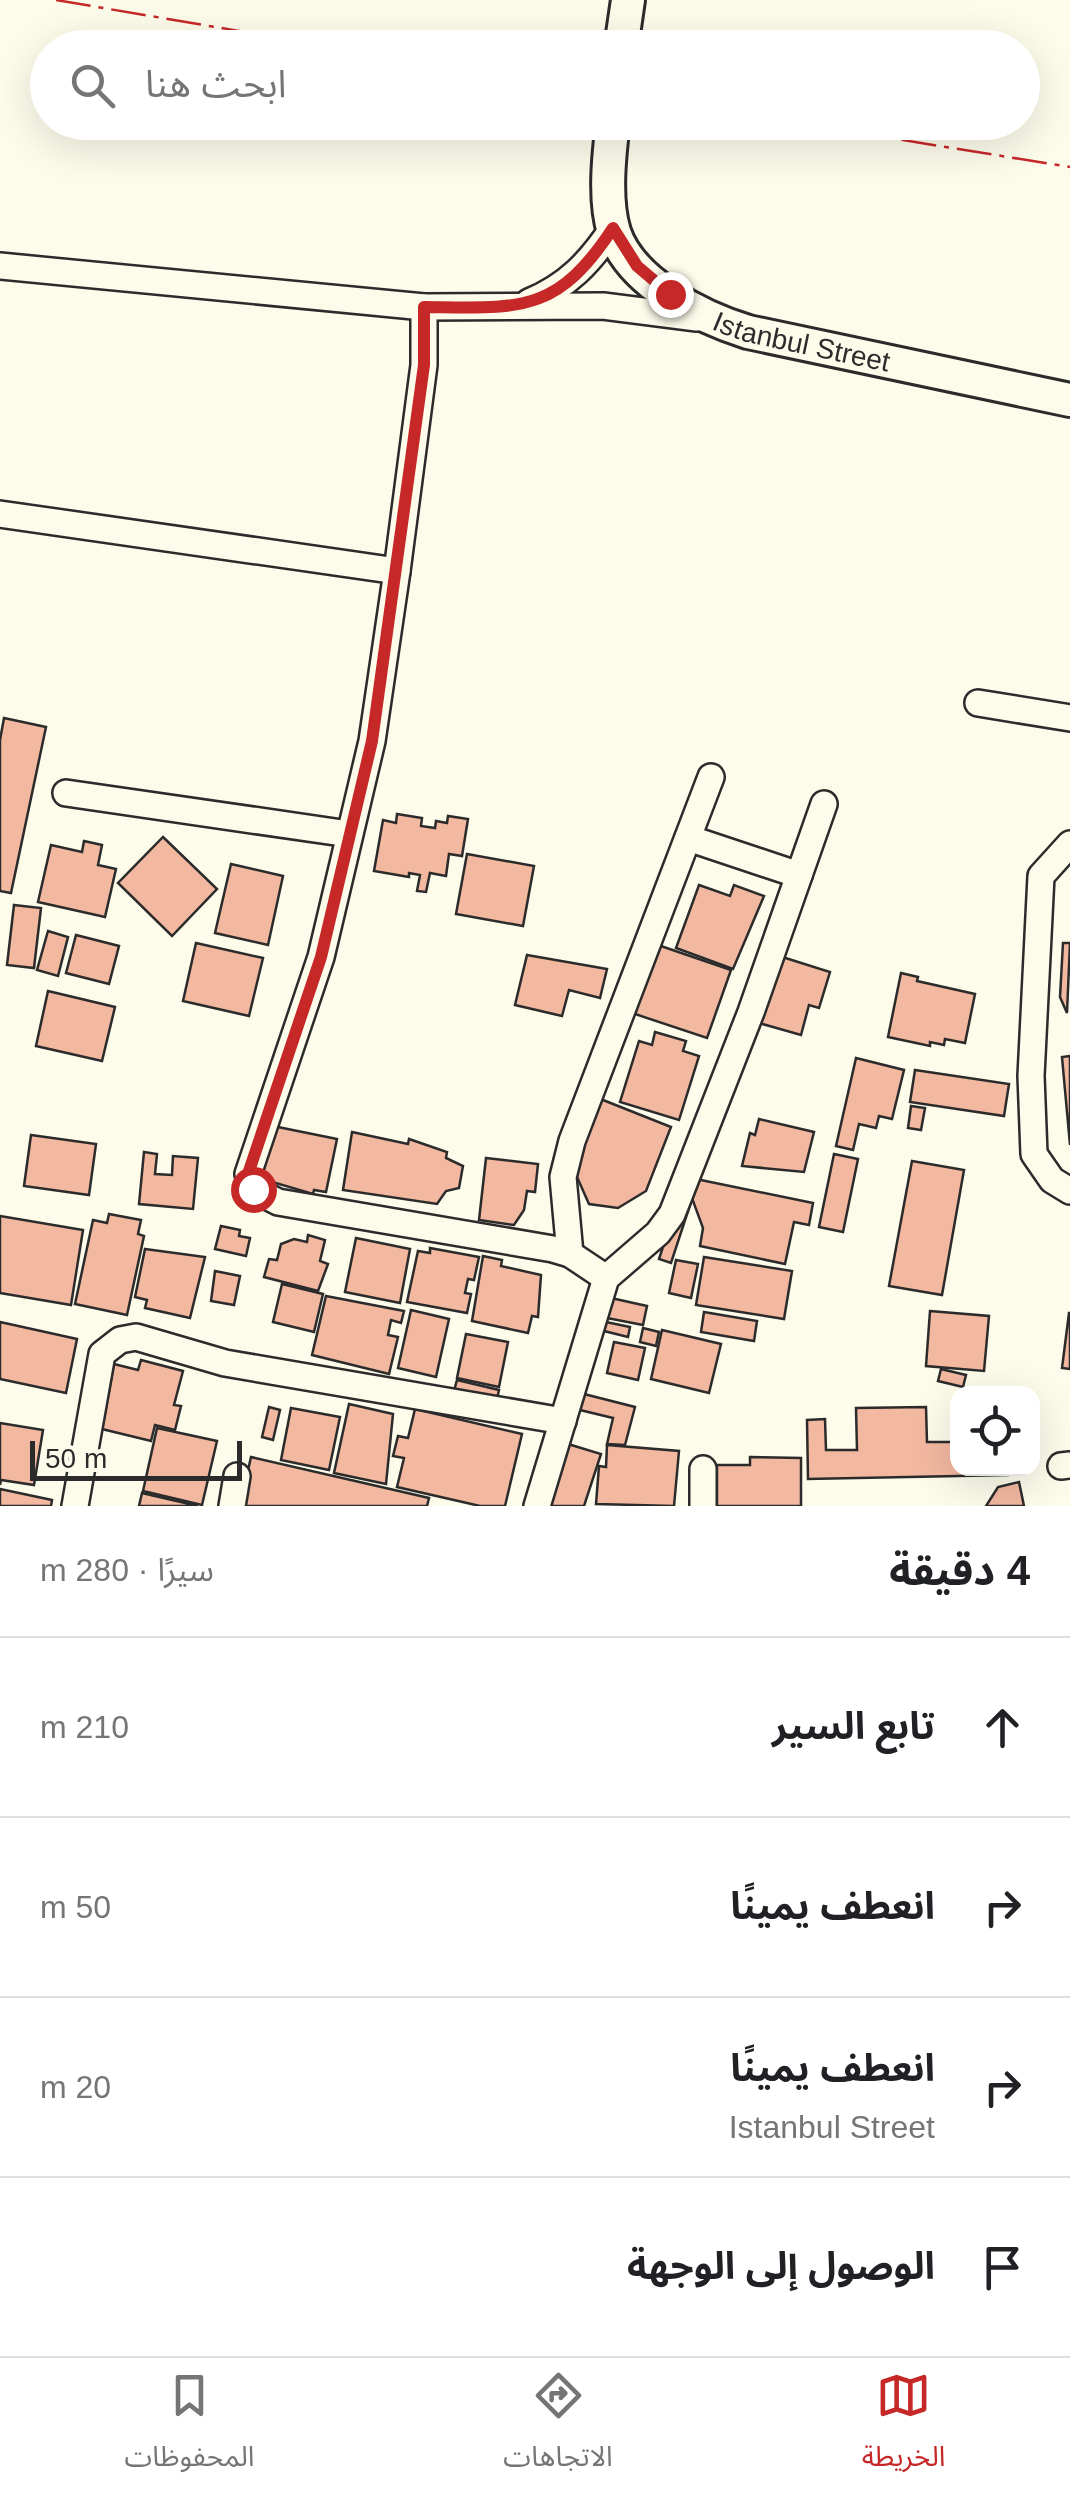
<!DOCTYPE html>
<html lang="ar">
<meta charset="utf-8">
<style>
:root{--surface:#fff;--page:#f6f6f6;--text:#202124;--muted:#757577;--line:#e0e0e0;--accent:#c62828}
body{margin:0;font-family:Arial,"Noto Sans Arabic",sans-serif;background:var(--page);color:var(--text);direction:rtl}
.controls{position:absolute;right:30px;bottom:30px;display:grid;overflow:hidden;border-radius:20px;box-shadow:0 10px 40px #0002}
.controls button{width:90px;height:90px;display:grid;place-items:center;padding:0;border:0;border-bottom:2px solid var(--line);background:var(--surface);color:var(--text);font:50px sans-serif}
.scale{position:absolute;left:30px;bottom:25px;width:212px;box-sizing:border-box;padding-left:10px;border:5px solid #2b2b2b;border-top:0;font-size:28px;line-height:35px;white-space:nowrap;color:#2b2b2b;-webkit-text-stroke:8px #fdfbea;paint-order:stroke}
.stop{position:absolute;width:30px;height:30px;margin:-22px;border:8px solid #c62828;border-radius:50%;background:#fff}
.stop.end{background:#c62828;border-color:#fff;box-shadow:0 2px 10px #0008}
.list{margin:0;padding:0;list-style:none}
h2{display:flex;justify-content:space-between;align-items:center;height:130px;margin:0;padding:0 40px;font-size:42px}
h2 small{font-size:32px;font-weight:400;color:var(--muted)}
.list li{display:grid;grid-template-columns:65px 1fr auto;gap:30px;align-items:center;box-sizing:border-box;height:180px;padding:0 40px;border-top:2px solid var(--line)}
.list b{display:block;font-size:38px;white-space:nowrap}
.list p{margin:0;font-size:32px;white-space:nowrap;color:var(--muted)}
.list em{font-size:32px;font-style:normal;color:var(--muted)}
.icon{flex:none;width:55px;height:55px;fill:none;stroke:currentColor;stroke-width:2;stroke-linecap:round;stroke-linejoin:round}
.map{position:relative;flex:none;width:1070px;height:1506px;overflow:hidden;direction:ltr}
.search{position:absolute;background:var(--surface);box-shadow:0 10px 40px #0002;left:30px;right:30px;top:30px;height:110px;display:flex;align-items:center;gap:25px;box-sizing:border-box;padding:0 35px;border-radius:55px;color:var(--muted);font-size:38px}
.sheet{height:850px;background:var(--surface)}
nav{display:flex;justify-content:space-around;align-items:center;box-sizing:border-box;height:140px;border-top:2px solid var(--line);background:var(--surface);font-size:28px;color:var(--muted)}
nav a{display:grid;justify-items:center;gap:5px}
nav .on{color:var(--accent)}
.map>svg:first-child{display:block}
.building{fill:#f2b8a0;stroke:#2b2b2b;stroke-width:2.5}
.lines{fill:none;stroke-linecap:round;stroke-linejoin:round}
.minor-casing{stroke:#2b2b2b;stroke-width:30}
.tertiary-casing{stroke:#2b2b2b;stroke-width:38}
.minor{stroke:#fdfbea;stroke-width:25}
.tertiary{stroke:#fdfbea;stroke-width:32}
.power{stroke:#c62828;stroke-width:2.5;stroke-dasharray:35 8 5 8;stroke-linecap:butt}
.route{stroke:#c62828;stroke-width:12}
.labels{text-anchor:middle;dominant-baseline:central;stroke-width:8;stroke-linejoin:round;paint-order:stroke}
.street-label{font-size:28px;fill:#2b2b2b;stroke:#fdfbea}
</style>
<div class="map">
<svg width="1070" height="1506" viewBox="0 0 1070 1506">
<rect width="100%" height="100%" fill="#fdfbea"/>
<g class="building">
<path d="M4 718 46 727 11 893 0 891V740Z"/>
<path d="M397 814 422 818 421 826 435 828 436 821 447 823 448 816 468 819 462 856 449 854 446 876 430 873 426 892 417 891 420 875 409 873V877L374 871 383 820 396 823Z"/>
<path d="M163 837 217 889 172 936 118 883Z"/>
<path d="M84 841 102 845 98 865 116 869 105 917 38 902 51 845 82 852Z"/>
<path d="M467 854 534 866 523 926 456 914Z"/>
<path d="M231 864 283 876 268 945 215 933Z"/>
<path d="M699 885 730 896 734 885 764 896 733 969 676 948Z"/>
<path d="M14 905 41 908 34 968 7 965Z"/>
<path d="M48 931 68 937 58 976 37 970Z"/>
<path d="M76 935 119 946 109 984 66 973Z"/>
<path d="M196 943 263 958 249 1016 183 1001Z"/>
<path d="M1063 943H1070L1067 1013 1060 997Z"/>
<path d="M658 945 731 970 707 1038 635 1014Z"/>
<path d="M527 955 607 969 600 998 569 990 562 1016 515 1005Z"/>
<path d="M776 955 830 972 819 1008 809 1005 801 1035 759 1023Z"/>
<path d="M901 973 918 977 917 981 975 994 965 1043 945 1039 944 1045 930 1042V1046L888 1037Z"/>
<path d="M48 991 115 1007 102 1061 36 1046Z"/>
<path d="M655 1032 686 1041 683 1051 699 1056 679 1120 620 1102 639 1041 652 1045Z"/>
<path d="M1070 1056V1145L1062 1057Z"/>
<path d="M856 1058 904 1070 892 1119 879 1116 876 1128 859 1124 853 1150 836 1146Z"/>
<path d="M915 1070 1009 1084 1004 1116 910 1102Z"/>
<path d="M598 1098 671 1127 646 1191 618 1208 589 1204 577 1177 579 1146Z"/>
<path d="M911 1106 925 1108 921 1130 908 1128Z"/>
<path d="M759 1119 814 1132 804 1172 742 1166 750 1133 755 1135Z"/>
<path d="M273 1126 337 1139 326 1192 314 1190 313 1194 262 1179Z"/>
<path d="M352 1132 408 1144 409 1139 447 1152 446 1158 463 1166 459 1188 446 1191 437 1204 343 1190Z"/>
<path d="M31 1135 96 1144 89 1195 24 1186Z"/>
<path d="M144 1152 157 1154 155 1174 172 1175 173 1156 198 1158 193 1209 139 1204Z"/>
<path d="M834 1154 858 1159 843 1232 819 1227Z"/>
<path d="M486 1158 538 1164 535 1192 527 1191 524 1210 514 1225 479 1220Z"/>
<path d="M912 1161 964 1170 942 1295 889 1286Z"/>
<path d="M691 1178 813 1203 809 1225 794 1222 785 1264 700 1246 703 1228 689 1190Z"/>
<path d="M678 1201 690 1205 671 1263 659 1259Z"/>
<path d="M109 1214 141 1220 138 1234 144 1236 127 1315 75 1304 93 1220 107 1223Z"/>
<path d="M0 1216 83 1230 71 1305 0 1293Z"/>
<path d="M221 1226 240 1230 239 1236 250 1238 246 1256 215 1249Z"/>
<path d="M308 1235 325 1240 320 1261 328 1264 318 1291 264 1277 269 1259 277 1260 281 1244 294 1239 307 1242Z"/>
<path d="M356 1238 410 1249 400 1303 345 1292Z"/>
<path d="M430 1248 479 1257 474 1280 468 1279 465 1293 471 1294 467 1313 407 1302 418 1251 430 1253Z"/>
<path d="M145 1249 205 1257 190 1318 145 1308 147 1300 135 1297Z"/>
<path d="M483 1256 502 1260 501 1266 541 1275 538 1317 532 1316 528 1333 472 1321Z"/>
<path d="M704 1257 792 1271 784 1319 696 1305Z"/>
<path d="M676 1260 698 1264 691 1298 669 1293Z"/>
<path d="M215 1271 240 1276 234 1305 211 1301Z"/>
<path d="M282 1284 323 1294 314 1332 273 1322Z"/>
<path d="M326 1296 404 1311 401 1323 391 1320 388 1335 398 1337 389 1374 312 1355Z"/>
<path d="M611 1298 647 1306 643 1325 607 1318Z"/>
<path d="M411 1310 449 1319 436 1377 398 1368Z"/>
<path d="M930 1311 989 1316 984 1371 926 1366Z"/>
<path d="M704 1312 757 1321 754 1341 701 1332Z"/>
<path d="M1069 1313H1070V1369L1062 1368Z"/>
<path d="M0 1322 77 1339 66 1393 0 1379Z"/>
<path d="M606 1322 630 1327 628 1337 604 1331Z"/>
<path d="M643 1328 659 1332 656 1346 640 1342Z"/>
<path d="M662 1330 721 1344 709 1393 651 1379Z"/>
<path d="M466 1334 508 1342 499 1387 457 1378Z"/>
<path d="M614 1342 645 1348 638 1380 607 1373Z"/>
<path d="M141 1360 183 1371 174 1405 181 1406 175 1430 155 1425 151 1441 102 1429 114 1364 138 1370Z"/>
<path d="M941 1369 966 1375 963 1387 938 1381Z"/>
<path d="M457 1380 499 1390 495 1408 452 1398Z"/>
<path d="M584 1394 635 1407 625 1445 607 1444 613 1418 580 1410Z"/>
<path d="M349 1404 393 1414 386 1484 334 1473Z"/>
<path d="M269 1407 280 1410 273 1440 262 1437Z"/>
<path d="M926 1407 927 1442H958V1468H1008V1475L808 1479 807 1420 825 1419 826 1450H857L856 1408Z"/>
<path d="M291 1408 340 1417 329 1470 281 1460Z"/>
<path d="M415 1409 522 1434 505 1506H480L397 1487 404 1458 393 1456 398 1436 408 1438Z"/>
<path d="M0 1423 43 1430 34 1485 1 1480 0 1485Z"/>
<path d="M157 1428 217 1441 202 1505 143 1491Z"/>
<path d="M568 1444 601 1454 584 1506H548Z"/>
<path d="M607 1445 679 1451 674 1506 596 1504 599 1466 606 1467Z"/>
<path d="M251 1457 429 1498 427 1506H240Z"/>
<path d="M750 1457 801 1458V1506H717V1465H750Z"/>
<path d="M1019 1482 1024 1506H986L998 1487Z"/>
<path d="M0 1489 52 1500 51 1506H0Z"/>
<path d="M142 1493 198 1506H139Z"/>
</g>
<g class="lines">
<g class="minor-casing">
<g id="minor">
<path d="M0 266 424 307 603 306 697 318"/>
<path d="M529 302C568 286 590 262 613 228"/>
<path d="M0 514 397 571 424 365V307"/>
<path d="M397 571 372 741 321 957 248 1174 253 1189 278 1202 553 1249 570 1254 606 1278"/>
<path d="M978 703 1070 718"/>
<path d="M66 793 349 834"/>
<path d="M688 838 799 875"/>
<path d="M1070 844 1041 876 1031 1076 1034 1154 1052 1180 1070 1191"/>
<path d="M570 1254 563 1177 572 1141 711 777"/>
<path d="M1061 1466 1070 1465"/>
<path d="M75 1506 102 1354 120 1340 136 1337 225 1363 563 1421"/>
<path d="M232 1506 237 1476"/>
<path d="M537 1506 606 1278 658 1233 672 1214 751 1012 824 804"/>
<path d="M703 1506V1469"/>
</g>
</g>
<g class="tertiary-casing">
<g id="tertiary">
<path d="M621 48 628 0"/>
<path id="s1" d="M613 122C609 155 604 200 614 232 631 283 700 317 748 332L1070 400"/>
</g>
</g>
<use href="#minor" class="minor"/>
<use href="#tertiary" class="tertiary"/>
<g class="power">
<path d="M56 0 339 48"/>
<path d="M791 122 1070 167"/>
</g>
</g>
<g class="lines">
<path class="route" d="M253 1189 248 1174 321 957 372 741 424 365V307C519 308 556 315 613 228L637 266 670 294"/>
</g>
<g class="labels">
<g class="street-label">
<text stroke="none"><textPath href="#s1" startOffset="338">Istanbul Street</textPath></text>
</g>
</g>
</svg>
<div class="controls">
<button><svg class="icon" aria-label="locate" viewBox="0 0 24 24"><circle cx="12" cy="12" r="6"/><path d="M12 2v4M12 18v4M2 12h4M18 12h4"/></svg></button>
</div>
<div class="scale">50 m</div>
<div class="stop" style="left:253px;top:1189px"></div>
<div class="stop end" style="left:670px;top:294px"></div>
<div class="search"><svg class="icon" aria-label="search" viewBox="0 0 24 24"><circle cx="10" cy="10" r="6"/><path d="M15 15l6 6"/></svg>ابحث هنا</div>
</div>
<section class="sheet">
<h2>4 دقيقة<small>سيرًا · 280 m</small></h2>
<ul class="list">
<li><svg class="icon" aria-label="ahead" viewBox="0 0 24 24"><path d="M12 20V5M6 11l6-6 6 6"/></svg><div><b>تابع السير</b></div><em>210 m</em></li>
<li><svg class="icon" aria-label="right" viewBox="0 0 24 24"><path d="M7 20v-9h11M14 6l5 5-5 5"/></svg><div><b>انعطف يمينًا</b></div><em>50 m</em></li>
<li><svg class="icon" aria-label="right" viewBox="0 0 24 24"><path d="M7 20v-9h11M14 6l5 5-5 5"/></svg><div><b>انعطف يمينًا</b><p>Istanbul Street</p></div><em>20 m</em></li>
<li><svg class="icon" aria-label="arrive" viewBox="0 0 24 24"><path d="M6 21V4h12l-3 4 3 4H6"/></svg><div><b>الوصول إلى الوجهة</b></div></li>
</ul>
</section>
<nav>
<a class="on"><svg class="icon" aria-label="map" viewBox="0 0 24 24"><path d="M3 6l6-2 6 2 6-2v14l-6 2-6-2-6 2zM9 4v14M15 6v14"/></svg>الخريطة</a>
<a><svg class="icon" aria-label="directions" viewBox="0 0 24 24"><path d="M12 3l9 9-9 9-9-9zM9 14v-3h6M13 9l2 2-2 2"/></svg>الاتجاهات</a>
<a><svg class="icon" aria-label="saved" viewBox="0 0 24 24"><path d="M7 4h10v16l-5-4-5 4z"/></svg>المحفوظات</a>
</nav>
